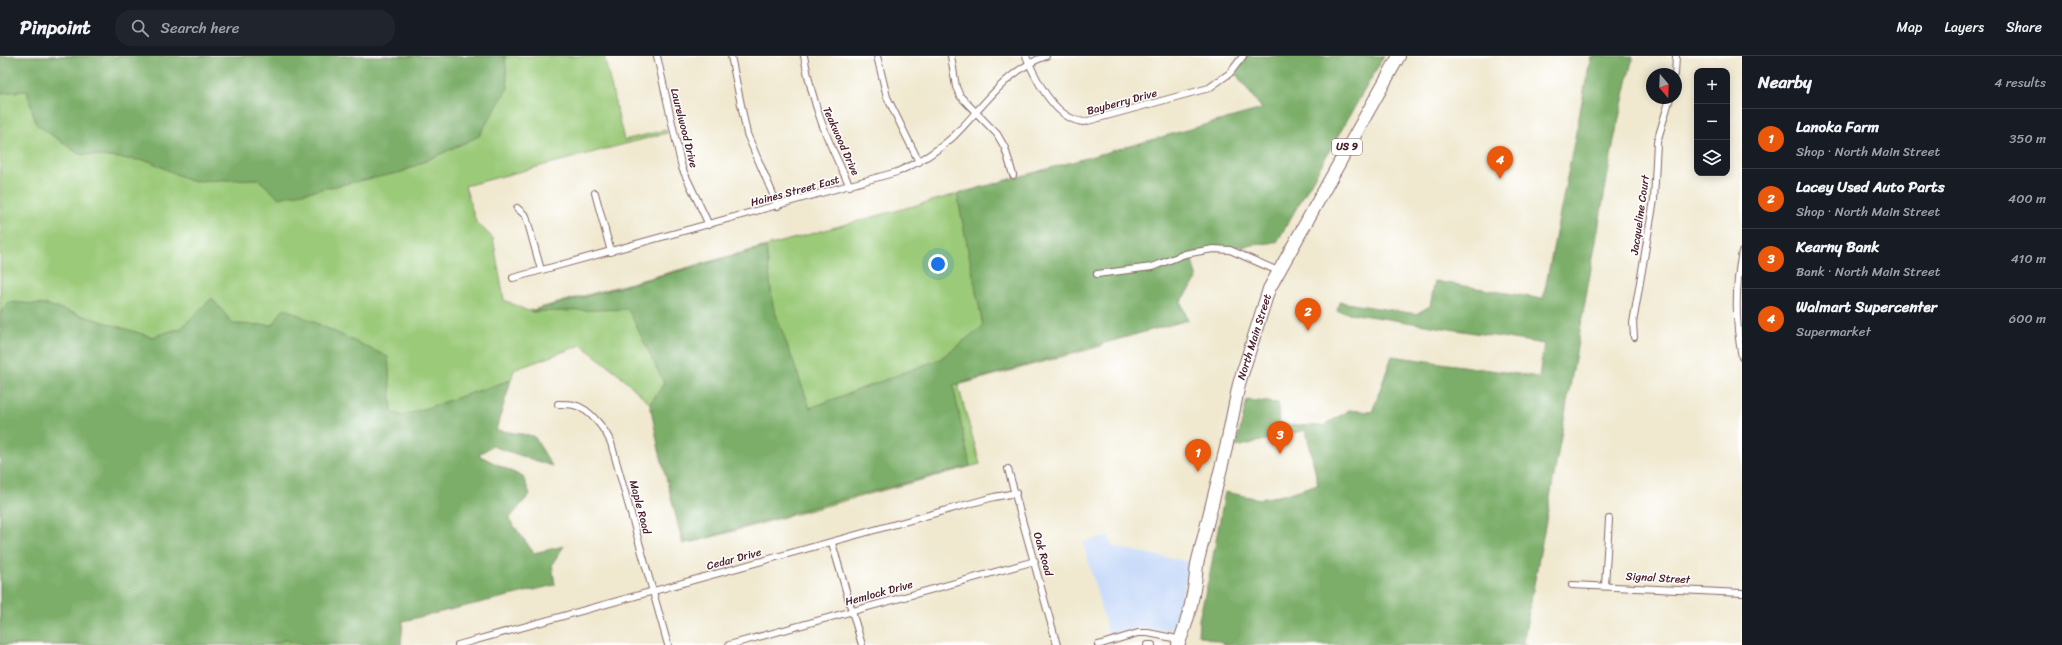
<!DOCTYPE html>
<meta charset="utf-8">
<style>
:root{--surface:#171b24;--page:#20242c;--text:#f1f3f6;--muted:#9ea1a6;--line:#363941;--accent:#ea580c}
body{margin:0;font-family:Sriracha,sans-serif;background:var(--page);color:var(--text)}
.controls{position:absolute;right:12px;top:12px;display:grid;overflow:hidden;border-radius:8px;box-shadow:0 2px 10px #0003}
.controls button{width:36px;height:36px;display:grid;place-items:center;padding:0;border:0;border-bottom:1px solid var(--line);background:var(--surface);color:var(--text);font:20px sans-serif}
.compass{position:absolute;left:1646px;top:12px;width:36px;height:36px;border-radius:50%;background:var(--surface);box-shadow:0 2px 10px #0003;rotate:161deg}
.you{position:absolute;left:938px;top:208px;width:14px;height:14px;margin:-10px;border:3px solid #fff;border-radius:50%;background:#1a73e8;box-shadow:0 0 0 6px #1a73e833}
.badge{display:grid;place-items:center;width:26px;height:26px;border-radius:50%;background:var(--accent);color:#fff;font-size:13px;font-weight:700}
.pin{position:absolute;translate:-50% -33px;filter:drop-shadow(0 1px 2px #0008)}
.pin::after{content:'';position:absolute;top:21px;width:14px;height:12px;background:inherit;clip-path:polygon(0 0,100% 0,50% 100%)}
.list{margin:0;padding:0;list-style:none}
h2{display:flex;justify-content:space-between;align-items:center;height:52px;margin:0;padding:0 16px;font-size:17px}
h2 small{font-size:13px;font-weight:400;color:var(--muted)}
.list li{display:grid;grid-template-columns:26px 1fr auto;gap:12px;align-items:center;box-sizing:border-box;height:60px;padding:0 16px;border-top:1px solid var(--line)}
.list b{display:block;font-size:15px;white-space:nowrap}
.list p{margin:0;font-size:13px;white-space:nowrap;color:var(--muted)}
.list em{font-size:13px;font-style:normal;color:var(--muted)}
.icon{flex:none;width:22px;height:22px;fill:none;stroke:currentColor;stroke-width:2;stroke-linecap:round;stroke-linejoin:round}
.map{position:relative;flex:none;width:1742px;height:589px;overflow:hidden}
header{display:flex;align-items:center;gap:24px;box-sizing:border-box;height:56px;padding:0 20px;background:var(--surface);border-bottom:1px solid var(--line)}
header strong{font-size:19px}
nav{display:flex;gap:22px;margin-inline-start:auto;font-size:14px}
.search{width:280px;height:36px;background:var(--page);display:flex;align-items:center;gap:10px;box-sizing:border-box;padding:0 14px;border-radius:16px;color:var(--muted);font-size:15px}
main{display:flex}
aside{flex:1;background:var(--surface)}
.map>svg:first-child{display:block}
.built{fill:#cadcf9}
.green{fill:#9bca79;stroke:#727452}
.forest{fill:#7cae69;stroke:#63664a}
.lines{fill:none;stroke-linecap:round;stroke-linejoin:round}
.street-casing{stroke:#846665;stroke-width:8}
.highway-casing{stroke:#846665;stroke-width:14}
.street{stroke:#fff;stroke-width:6}
.highway{stroke:#fff;stroke-width:12}
.labels{text-anchor:middle;dominant-baseline:central;stroke-width:3;stroke-linejoin:round;paint-order:stroke}
.shield{fill:#fff;stroke:#80626b;stroke-width:1}
.shield-label{font-size:10px;font-weight:bold;fill:#4a1f2b}
.street-label{font-size:11px;fill:#4a1f2b;stroke:#fff}
</style>
<header>
<strong>Pinpoint</strong>
<div class="search"><svg class="icon" aria-label="search" viewBox="0 0 24 24"><circle cx="10" cy="10" r="6"/><path d="M15 15l6 6"/></svg>Search here</div>
<nav><a>Map</a><a>Layers</a><a>Share</a></nav>
</header>
<main>
<div class="map">
<svg width="1742" height="589" viewBox="0 0 1742 589">
<rect width="100%" height="100%" fill="#fff"/>
<filter id="ink" filterUnits="userSpaceOnUse"><feTurbulence type="fractalNoise" baseFrequency=".025" numOctaves="2"/><feDisplacementMap in="SourceGraphic" scale="8" xChannelSelector="R" yChannelSelector="G"/><feConvolveMatrix kernelMatrix="1 2 1 2 8 2 1 2 1" color-interpolation-filters="sRGB"/></filter>
<filter id="wash" filterUnits="userSpaceOnUse"><feTurbulence type="fractalNoise" baseFrequency=".012" numOctaves="4" result="noise"/><feDisplacementMap in="SourceGraphic" scale="16" xChannelSelector="R" yChannelSelector="G"/><feGaussianBlur stdDeviation="0.9" result="paint"/><feColorMatrix in="noise" values="0 0 0 0 0 0 0 0 0 0 0 0 0 0 0 0 0 1.4 0 .05"/><feComposite in="paint" operator="in"/></filter>
<g filter="url(#wash)">
<rect width="100%" height="100%" fill="#f0e9d0"/>
<path class="built" d="M1109 480 1113 491 1190 506 1175 568 1168 574 1139 572 1109 580 1083 486Z"/>
<path class="green" d="M0 0H604L624 84 666 74 667 77 465 130 476 166 493 182 504 244 528 255 1192 74 1107 265 1102 290 958 329 980 408 690 487 652 345 650 348 619 318 581 289 514 314 511 324 463 340 315 589H0Z"/>
<g class="forest">
<path d="M0 0H505L508 32 479 80 402 116 279 142 258 123 190 125 149 105 79 98 36 68 27 35 0 37Z"/>
<path d="M1247 0H1384L1277 186 1190 197 1197 223 1181 246 1188 264 953 329 970 410 831 446 683 488 659 394 650 348 664 327 628 253 530 256 766 191 773 250 810 352 940 303 983 270 957 138 1262 53 1236 18Z"/>
<path d="M1591 0H1633L1614 84 1545 470 1523 587 1527 589H1228L1198 579 1199 563 1210 517 1225 436 1260 443 1283 439 1318 428 1306 374 1236 391 1247 344 1278 347 1279 369 1323 370 1349 354 1372 356 1392 300 1539 321 1544 288 1337 255 1339 246 1416 258 1430 250 1435 225 1543 243Z"/>
<path d="M212 242 233 268 273 269 284 252 388 301 392 356 402 360 511 324 496 374 534 380 552 410 492 390 478 399 523 421 530 438 509 463 534 497 564 490 552 508 555 529 403 565 401 589H306L285 584 270 589H0V257L9 246 48 249 152 281 181 272Z"/>
</g>
</g>
<g filter="url(#ink)">
<g class="lines">
<g class="street-casing">
<g id="street">
<path d="M657 0 682 112 709 169"/>
<path d="M731 0 747 78 778 150"/>
<path d="M804 0C813 50 827 85 850 130"/>
<path d="M877 0 887 41 919 106"/>
<path d="M951 0 956 31 960 40 997 78 1005 92 1013 119"/>
<path d="M1026 0C1036 24 1056 64 1084 66L1209 32 1230 17 1243 0"/>
<path d="M1675 18 1676 0"/>
<path d="M595 137 611 196"/>
<path d="M517 152 526 160 541 214"/>
<path d="M1742 196C1735 231 1735 266 1742 301"/>
<path d="M1097 218 1152 211 1185 198 1213 193 1230 194 1278 215"/>
<path d="M513 222 897 116C918 107 937 96 954 80 984 50 1005 15 1046 0"/>
<path d="M1634 281 1633 267 1654 144 1657 86 1670 42"/>
<path d="M558 348C563 348 569 348 574 349 590 353 605 373 611 387L668 589"/>
<path d="M1008 413 1057 589"/>
<path d="M832 487 862 589"/>
<path d="M1572 529 1742 537"/>
<path d="M1605 530 1609 463"/>
<path d="M458 589 994 441 1016 437"/>
<path d="M729 589 1035 505"/>
<path d="M1098 589 1138 577H1148L1173 582 1178 589"/>
<path d="M1147 589H1152"/>
</g>
</g>
<g class="highway-casing">
<g id="highway">
<path id="s1" d="M1178 589C1189 563 1195 536 1197 508L1226 392 1239 328 1269 233 1399 0"/>
</g>
</g>
<use href="#street" class="street"/>
<use href="#highway" class="highway"/>
</g>
</g>
<g class="labels">
<rect class="shield" x="1332" y="83" width="30" height="16" rx="3"/>
<g class="shield-label">
<text x="1347" y="91">US 9</text>
</g>
<g class="street-label">
<text transform="translate(1122 46) rotate(-15)">Bayberry Drive</text>
<text transform="translate(684 72) rotate(76)">Laurelwood Drive</text>
<text transform="translate(841 85) rotate(66)">Teakwood Drive</text>
<text transform="translate(795 135) rotate(-15)">Haines Street East</text>
<text transform="translate(1640 159) rotate(-82)">Jacqueline Court</text>
<text stroke="none"><textPath href="#s1" startOffset="318">North Main Street</textPath></text>
<text transform="translate(640 451) rotate(75)">Maple Road</text>
<text transform="translate(1043 498) rotate(74)">Oak Road</text>
<text transform="translate(734 503) rotate(-15)">Cedar Drive</text>
<text transform="translate(1658 522) rotate(3)">Signal Street</text>
<text transform="translate(879 537) rotate(-15)">Hemlock Drive</text>
</g>
</g>
</svg>
<div class="controls">
<button>+</button>
<button>−</button>
<button><svg class="icon" aria-label="layers" viewBox="0 0 24 24"><path d="M12 4l9 5-9 5-9-5zM3 14l9 5 9-5"/></svg></button>
</div>
<svg class="compass" viewBox="-18 -18 36 36"><path d="M0-13l5 13h-10z" fill="#e53935"/><path d="M0 13l5-13h-10z" fill="#9ea1a6"/></svg>
<div class="you"></div>
<div class="pin badge" style="left:1198px;top:416px">1</div>
<div class="pin badge" style="left:1308px;top:275px">2</div>
<div class="pin badge" style="left:1280px;top:398px">3</div>
<div class="pin badge" style="left:1500px;top:123px">4</div>
</div>
<aside>
<h2>Nearby<small>4 results</small></h2>
<ul class="list">
<li><span class="badge">1</span><div><b>Lanoka Farm</b><p>Shop · North Main Street</p></div><em>350 m</em></li>
<li><span class="badge">2</span><div><b>Lacey Used Auto Parts</b><p>Shop · North Main Street</p></div><em>400 m</em></li>
<li><span class="badge">3</span><div><b>Kearny Bank</b><p>Bank · North Main Street</p></div><em>410 m</em></li>
<li><span class="badge">4</span><div><b>Walmart Supercenter</b><p>Supermarket</p></div><em>600 m</em></li>
</ul>
</aside>
</main>
